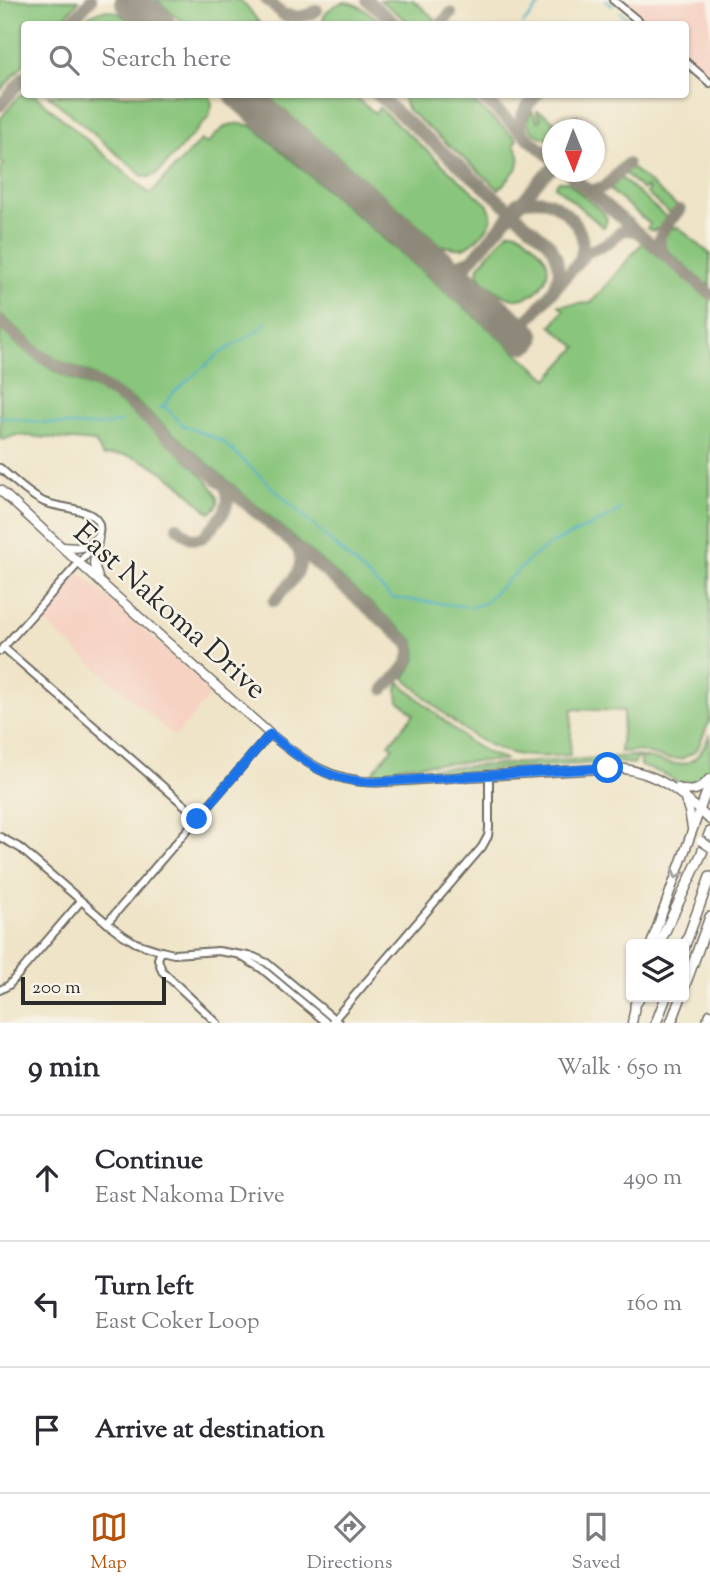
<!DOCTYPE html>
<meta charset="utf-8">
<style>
:root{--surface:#fff;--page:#f7f7f7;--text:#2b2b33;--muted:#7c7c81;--line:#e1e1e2;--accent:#b45309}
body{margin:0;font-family:"Sorts Mill Goudy",serif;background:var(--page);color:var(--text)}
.controls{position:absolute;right:21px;bottom:21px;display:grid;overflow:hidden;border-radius:7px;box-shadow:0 2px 5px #0004}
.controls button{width:63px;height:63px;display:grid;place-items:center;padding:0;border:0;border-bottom:2px solid var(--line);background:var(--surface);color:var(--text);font:35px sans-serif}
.compass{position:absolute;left:542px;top:119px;width:63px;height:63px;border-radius:50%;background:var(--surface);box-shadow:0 2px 5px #0004;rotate:179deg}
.scale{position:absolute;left:21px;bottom:18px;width:145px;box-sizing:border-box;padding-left:7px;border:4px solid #2b2b2b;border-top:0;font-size:19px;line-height:24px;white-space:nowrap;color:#2b2b2b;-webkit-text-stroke:5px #f7f3e8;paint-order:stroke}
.stop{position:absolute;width:21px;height:21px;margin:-16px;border:5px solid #1a73e8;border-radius:50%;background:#fff}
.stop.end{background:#1a73e8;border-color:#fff;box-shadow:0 2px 7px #0008}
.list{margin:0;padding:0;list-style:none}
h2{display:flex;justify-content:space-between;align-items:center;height:91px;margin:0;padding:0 28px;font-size:30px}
h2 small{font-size:23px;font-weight:400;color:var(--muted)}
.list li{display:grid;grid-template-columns:46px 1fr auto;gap:21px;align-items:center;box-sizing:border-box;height:126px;padding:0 28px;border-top:2px solid var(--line)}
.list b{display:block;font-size:26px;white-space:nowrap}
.list p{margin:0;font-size:23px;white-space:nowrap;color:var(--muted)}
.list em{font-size:23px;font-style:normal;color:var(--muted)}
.icon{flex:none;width:38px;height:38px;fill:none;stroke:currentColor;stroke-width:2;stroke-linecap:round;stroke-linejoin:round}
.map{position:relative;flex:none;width:710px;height:1023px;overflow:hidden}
.search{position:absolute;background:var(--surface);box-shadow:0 2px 5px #0004;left:21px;right:21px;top:21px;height:77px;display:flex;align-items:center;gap:18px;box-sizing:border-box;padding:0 24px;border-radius:7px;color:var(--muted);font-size:26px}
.sheet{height:469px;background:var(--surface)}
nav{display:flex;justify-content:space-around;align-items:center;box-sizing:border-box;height:98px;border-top:2px solid var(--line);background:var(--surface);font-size:19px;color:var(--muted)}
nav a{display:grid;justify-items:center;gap:4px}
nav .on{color:var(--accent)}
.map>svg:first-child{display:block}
.built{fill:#f6d2c3}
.green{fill:#89c57b;stroke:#5a7853;stroke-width:2}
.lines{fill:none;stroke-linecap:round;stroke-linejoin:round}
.stream{stroke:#4aafca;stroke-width:2}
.taxiway{stroke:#8d8879;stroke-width:12}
.runway{stroke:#8d8879;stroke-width:33}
.minor-casing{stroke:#706c62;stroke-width:10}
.major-casing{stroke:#706c62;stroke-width:11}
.highway-casing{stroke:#706c62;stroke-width:12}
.minor{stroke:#fff;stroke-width:6}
.major{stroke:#fff;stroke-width:8}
.highway{stroke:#fff;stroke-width:9}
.major-bridge-casing{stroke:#706c62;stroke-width:11;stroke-linecap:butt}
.major-bridge{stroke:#fff;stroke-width:8}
.oneway{stroke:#a0a0a0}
.route{stroke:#1a73e8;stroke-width:9}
.labels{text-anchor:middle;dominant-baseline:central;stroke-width:5;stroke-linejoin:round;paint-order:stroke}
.street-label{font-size:30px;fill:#2b2b2b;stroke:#f7f3e8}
</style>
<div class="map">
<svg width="710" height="1023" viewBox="0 0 710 1023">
<rect width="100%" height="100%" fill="#f7f3e8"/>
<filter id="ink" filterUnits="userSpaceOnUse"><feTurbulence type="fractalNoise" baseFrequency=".0143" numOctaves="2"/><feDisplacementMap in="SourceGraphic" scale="14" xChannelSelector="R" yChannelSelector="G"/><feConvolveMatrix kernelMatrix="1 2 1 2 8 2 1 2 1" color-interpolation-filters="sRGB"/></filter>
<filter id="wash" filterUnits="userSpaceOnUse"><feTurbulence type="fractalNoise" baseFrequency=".00686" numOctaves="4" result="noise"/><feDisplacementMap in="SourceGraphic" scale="28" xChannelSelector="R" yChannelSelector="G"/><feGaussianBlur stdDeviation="1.57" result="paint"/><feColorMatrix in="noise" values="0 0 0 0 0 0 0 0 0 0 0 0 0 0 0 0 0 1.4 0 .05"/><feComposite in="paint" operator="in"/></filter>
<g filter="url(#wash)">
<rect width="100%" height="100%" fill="#efe4c7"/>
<g class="built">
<path d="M618 0H710V78L686 57V24H647Z"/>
<path d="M78 571 213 692 175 737 41 619Z"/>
</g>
<g class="green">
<path d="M0 0H78L77 3 59 24H24V64L0 91Z"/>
<path d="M156 0H240L249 9 260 24H185Z"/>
<path d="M380 0H413L435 19 428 24H411Z"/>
<path d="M345 2C361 4 370 14 383 24H322C324 11 332 5 345 2Z"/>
<path d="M103 10C117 10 124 16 134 24H81L90 15Z"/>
<path d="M24 93 34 95 37 97 150 194 201 140 207 144C222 128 228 119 252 126L548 379 577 347 551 326 564 310 559 305 591 303 643 242 710 300V720L698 748 693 753 681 759H668L638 751 620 752 624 711 572 709 570 755C554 756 537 758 521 755 475 749 438 707 404 678 414 664 421 656 413 640L134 400 93 375 57 360 39 348 0 314V169L4 164 0 161V119L19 96Z"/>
<path d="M48 95H210L212 105 208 118 157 174 149 177 143 176Z"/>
<path d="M275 95H352L375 113 379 108 488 205C490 210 493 215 491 221 488 229 472 246 463 248 455 249 448 247 441 245L271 99Z"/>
<path d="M401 95H465L517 139 514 144C528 164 512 174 499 189L408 110Z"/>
<path d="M532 111 538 121 541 118 538 116 537 111C545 113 556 122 559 129L552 130V139C538 140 519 125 532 111Z"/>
<path d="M629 167H631L678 207 673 212 670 213 667 211 646 193 649 190 646 187 643 190 624 173Z"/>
<path d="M620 177 667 218V220L660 228 652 231 647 228 650 224 611 191 612 186Z"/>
<path d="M559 181 568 182 604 214 607 219 605 226 603 227 555 186Z"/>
<path d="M674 227 679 228 710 254V288L664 247C662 238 666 230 674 227Z"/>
<path d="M513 231C522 232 525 237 531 242 537 248 545 254 547 263 551 282 533 300 515 299 505 298 498 293 491 287 483 280 476 277 479 266L508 232Z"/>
<path d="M0 329C16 343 33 358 51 369 68 380 88 384 105 393 124 404 218 481 218 500 219 506 214 509 210 513 185 490 160 462 125 455 118 454 110 455 103 456L95 442 16 435 3 440 0 438Z"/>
<path d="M399 682 468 741 488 753 505 759V760L398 766 396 771 633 756C670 758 690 783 710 734V768L704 780 694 787 693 786 687 787 686 781H684V786L664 774 640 766 641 759 637 758 634 764 615 762 368 778 393 747 389 744 414 714 399 701 397 690Z"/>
</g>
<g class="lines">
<g class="stream">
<path d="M606 0 613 6"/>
<path d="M620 12 634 24"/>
<path d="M523 24 544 0"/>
<path d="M164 406 183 425 222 441 392 598 472 607 484 603 530 559 549 545 605 519 620 509"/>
<path d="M159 408 164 406 174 392 219 354 262 328 267 321"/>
<path d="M0 417C35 421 88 431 122 422"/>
</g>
<g class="taxiway">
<path d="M129 0 132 1"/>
<path d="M266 0 286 17"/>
<path d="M367 0 396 24"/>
<path d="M281 13C294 18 305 18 317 10"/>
<path d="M69 24 91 0"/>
<path d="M441 24 451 13"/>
<path d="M254 94 257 105 264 114"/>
<path d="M376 94 549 243C561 260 562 276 551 293"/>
<path d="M478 94 552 159"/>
<path d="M0 106 24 77"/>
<path d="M569 130 577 120"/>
<path d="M523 133C515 116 528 106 538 94"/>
<path d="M567 172 710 294"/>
<path d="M590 191 606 186 627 164"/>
<path d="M517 202C527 201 537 199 546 201 554 203 560 208 566 213 580 226 587 240 580 259"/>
<path d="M663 253C652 236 669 223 680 210"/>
<path d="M428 255C443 263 453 268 470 260"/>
<path d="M456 278 545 174 552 169"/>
<path d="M0 322 33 350 52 363 96 383 127 402 407 642C419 659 395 677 384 689"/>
<path d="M518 332 585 254C592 249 600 248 607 243 620 235 620 225 639 233"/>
<path d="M177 527C185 534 192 543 203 537 216 523 235 507 225 487"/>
<path d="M274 601C287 585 309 570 297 548"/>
</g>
<g class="runway">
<path d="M131 0 159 24"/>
<path d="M241 94 524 337"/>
</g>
</g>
</g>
<g filter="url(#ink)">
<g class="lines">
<g class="minor-casing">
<g id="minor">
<path d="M613 0 642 24"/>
<path d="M686 62 710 83"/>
<path d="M0 468C14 480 27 494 44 502 66 511 116 506 94 546L0 651"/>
<path d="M3 647 198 817"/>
<path d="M0 837 20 848 107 923 123 935 136 943 161 951 174 954 218 951 254 957 267 963 339 1023"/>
<path d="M107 923 270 734"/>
<path d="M161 951 158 959 162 971 217 1023"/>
<path d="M242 957 262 969 327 1023"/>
<path d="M0 990 9 985 81 901"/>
<path d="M331 1023 482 847 488 836 489 828V775"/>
</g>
</g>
<g class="major-casing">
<g id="major">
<path d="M0 490 79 563 270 734C305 762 329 782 376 782L619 768C660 773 681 793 710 820"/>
<path d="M98 538 94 564 99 581"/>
<path d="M63 547C81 549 84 548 98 538"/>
<path d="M678 788C691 793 700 791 709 779"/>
<path d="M684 797 689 811 692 828"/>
<path d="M651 944 710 782"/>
<path d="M632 1023 636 1000"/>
<path d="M706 1023 710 1014"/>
</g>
</g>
<g class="highway-casing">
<g id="highway">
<path d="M659 944 701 855 710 832"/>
<path d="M684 948 710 877"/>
<path d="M684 988 710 917"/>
<path d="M635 1005 640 997"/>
<path d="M656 1023 666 997"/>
<path d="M671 1023 681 997"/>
</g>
</g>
<use href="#minor" class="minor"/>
<use href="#major" class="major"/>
<use href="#highway" class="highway"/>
<g class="major-bridge-casing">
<path id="major-bridge" d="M701 841 710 847"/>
</g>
<use href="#major-bridge" class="major-bridge"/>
</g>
<defs><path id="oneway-chevron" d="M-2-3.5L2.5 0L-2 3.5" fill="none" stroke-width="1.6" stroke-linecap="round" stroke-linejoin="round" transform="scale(1.75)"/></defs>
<use class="oneway" href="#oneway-chevron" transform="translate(677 874) rotate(110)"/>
</g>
<g class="lines" filter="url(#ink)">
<path class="route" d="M197 819 270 734C305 763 329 782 376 782L608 768"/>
</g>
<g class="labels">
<g class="street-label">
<text transform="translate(169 612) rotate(42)">East Nakoma Drive</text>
</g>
</g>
</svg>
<div class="controls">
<button><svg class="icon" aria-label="layers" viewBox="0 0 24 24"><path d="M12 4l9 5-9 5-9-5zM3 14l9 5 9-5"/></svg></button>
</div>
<svg class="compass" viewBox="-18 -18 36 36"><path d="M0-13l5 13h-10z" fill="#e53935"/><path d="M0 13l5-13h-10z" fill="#7c7c81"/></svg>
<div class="scale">200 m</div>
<div class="stop" style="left:608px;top:768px"></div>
<div class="stop end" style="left:197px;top:819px"></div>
<div class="search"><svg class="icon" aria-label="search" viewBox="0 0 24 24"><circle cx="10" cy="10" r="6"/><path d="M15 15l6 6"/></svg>Search here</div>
</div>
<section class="sheet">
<h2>9 min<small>Walk · 650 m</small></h2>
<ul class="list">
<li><svg class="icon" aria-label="ahead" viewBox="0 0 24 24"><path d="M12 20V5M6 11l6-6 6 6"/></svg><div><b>Continue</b><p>East Nakoma Drive</p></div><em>490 m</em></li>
<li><svg class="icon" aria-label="left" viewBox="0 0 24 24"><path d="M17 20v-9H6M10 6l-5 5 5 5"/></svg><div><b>Turn left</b><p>East Coker Loop</p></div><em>160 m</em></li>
<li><svg class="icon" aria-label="arrive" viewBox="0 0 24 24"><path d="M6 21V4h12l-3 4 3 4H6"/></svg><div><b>Arrive at destination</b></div></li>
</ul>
</section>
<nav>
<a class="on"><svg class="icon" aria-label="map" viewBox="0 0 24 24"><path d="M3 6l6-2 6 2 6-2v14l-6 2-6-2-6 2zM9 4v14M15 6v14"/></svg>Map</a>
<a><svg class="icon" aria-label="directions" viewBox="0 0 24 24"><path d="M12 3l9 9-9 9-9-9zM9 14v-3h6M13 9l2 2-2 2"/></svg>Directions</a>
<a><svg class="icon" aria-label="saved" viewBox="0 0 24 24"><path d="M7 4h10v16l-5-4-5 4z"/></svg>Saved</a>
</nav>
